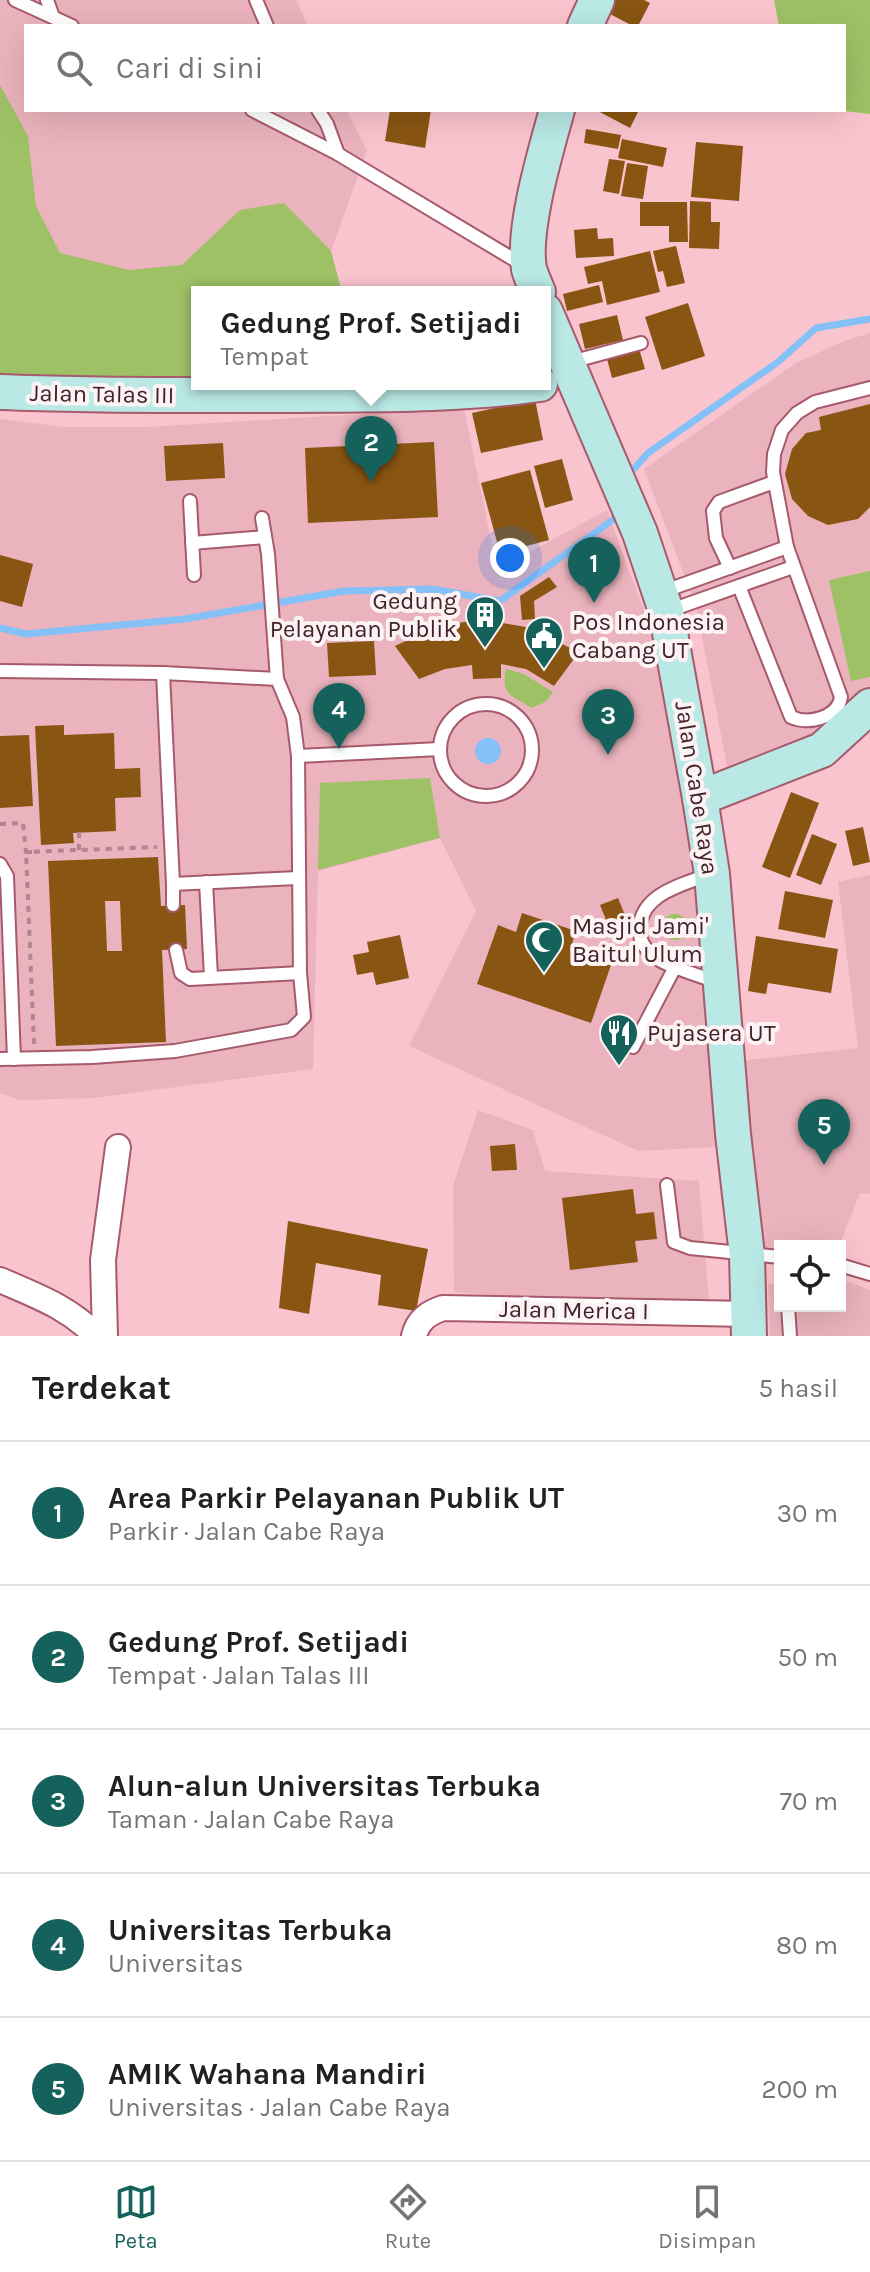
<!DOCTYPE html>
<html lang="id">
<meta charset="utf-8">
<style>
:root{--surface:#fff;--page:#f6f6f6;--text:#202124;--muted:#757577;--line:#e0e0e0;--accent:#15625c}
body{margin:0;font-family:Karla,sans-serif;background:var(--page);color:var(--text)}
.controls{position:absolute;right:24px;bottom:24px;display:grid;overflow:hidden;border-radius:0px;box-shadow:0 8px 32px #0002}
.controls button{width:72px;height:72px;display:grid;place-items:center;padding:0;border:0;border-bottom:2px solid var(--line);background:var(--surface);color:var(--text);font:40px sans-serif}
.you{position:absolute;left:510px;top:558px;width:28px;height:28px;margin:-20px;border:6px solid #fff;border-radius:50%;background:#1a73e8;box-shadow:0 0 0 12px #1a73e833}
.badge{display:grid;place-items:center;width:52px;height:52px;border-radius:50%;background:var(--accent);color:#fff;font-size:26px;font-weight:700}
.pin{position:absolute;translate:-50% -66px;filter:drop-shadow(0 2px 4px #0008)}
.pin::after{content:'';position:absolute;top:42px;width:28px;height:24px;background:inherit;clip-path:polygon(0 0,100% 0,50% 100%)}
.popup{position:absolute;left:191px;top:286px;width:360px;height:104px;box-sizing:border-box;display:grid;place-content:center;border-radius:0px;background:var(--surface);filter:drop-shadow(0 2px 6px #0005);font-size:26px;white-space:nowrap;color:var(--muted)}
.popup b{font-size:30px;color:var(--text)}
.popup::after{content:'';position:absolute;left:50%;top:100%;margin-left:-16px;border:16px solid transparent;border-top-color:var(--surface)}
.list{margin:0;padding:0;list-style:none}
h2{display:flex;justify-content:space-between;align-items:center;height:104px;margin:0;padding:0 32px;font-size:34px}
h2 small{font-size:26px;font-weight:400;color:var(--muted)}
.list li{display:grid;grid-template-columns:52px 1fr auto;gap:24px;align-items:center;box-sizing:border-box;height:144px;padding:0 32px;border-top:2px solid var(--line)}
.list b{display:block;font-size:30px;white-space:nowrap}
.list p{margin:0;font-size:26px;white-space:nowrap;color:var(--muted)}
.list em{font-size:26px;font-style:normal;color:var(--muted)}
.icon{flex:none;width:44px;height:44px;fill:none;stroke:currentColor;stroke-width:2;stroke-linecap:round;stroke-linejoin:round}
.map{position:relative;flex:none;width:870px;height:1336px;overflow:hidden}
.search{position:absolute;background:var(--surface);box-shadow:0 8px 32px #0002;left:24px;right:24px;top:24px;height:88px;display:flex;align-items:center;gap:20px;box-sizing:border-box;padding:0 28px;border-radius:0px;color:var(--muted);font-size:30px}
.sheet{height:824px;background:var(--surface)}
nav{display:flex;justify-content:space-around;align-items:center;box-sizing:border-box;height:112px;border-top:2px solid var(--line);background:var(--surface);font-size:22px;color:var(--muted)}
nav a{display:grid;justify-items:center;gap:4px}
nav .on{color:var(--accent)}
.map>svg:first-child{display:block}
.built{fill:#eab3bd}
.green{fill:#9ec166}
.water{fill:#84c1f8}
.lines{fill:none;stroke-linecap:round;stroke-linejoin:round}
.stream{stroke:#84c1f8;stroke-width:7}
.building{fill:#895512;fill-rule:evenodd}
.lane-casing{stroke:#a75a6b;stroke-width:16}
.street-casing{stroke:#a75a6b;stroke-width:28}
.secondary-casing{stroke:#a75a6b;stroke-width:38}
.path{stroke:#b3858e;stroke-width:4;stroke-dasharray:6 6;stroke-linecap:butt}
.lane{stroke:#fff;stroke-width:12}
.street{stroke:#fff;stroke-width:24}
.secondary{stroke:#b9e8e5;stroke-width:34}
.labels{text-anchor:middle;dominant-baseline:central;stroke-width:8;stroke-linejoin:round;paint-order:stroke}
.street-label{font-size:24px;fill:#44222a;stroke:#fcf3f4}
.poi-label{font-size:24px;fill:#44222a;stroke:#fcf3f4;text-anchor:start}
</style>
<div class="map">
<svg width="870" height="1336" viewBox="0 0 870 1336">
<rect width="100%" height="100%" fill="#fac4ce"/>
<g class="built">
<path d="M0 0H296L308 26H26V110H347L367 151 331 251 342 292H197L0 387Z"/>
<path d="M870 333V689L814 740 729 776 696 606 644 469 796 363 844 341Z"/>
<path d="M464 408 497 570 607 510 662 660 694 854 720 1063 858 1048 838 882 870 875V1194L860 1193 839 1246H780V1250L759 1249 752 1145 638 1151 409 1046 476 911 440 838 318 871 313 1069 93 1098 20 1100 0 1093V419L65 427H145Z"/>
<path d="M478 1110 533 1130 545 1171 699 1181 710 1312 454 1292 453 1186Z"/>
<path d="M840 1279 870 1290V1336H770L768 1284 780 1282V1306H840Z"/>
</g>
<g class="green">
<path d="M774 0H870V114L836 110H844V26H779Z"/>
<path d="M0 85 28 136 36 206 60 253 129 270 182 265 240 210 284 203 331 251 342 292H197V384L0 387Z"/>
<path d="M870 571V677L851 681 829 580Z"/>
<path d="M506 669 524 674 553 692 547 701 532 708C511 695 501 696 506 669Z"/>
<path d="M430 778 440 838 318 870 320 783Z"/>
<circle cx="675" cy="927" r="13"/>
</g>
<circle class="water" cx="488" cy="751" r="13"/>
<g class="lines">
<g class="stream">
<path d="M629 480 631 472 648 453 778 362 816 328 870 319"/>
<path d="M0 628 26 634 185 619 344 591 432 589 500 601 614 519 617 510"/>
</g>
</g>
<g class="building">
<path d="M614 0H644L650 3 638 26H633L608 13Z"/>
<path d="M390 110H431L425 148 385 141Z"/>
<path d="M596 110H639L630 128Z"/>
<path d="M586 129 621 135 618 149 584 143Z"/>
<path d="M622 139 667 148 663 167 618 158Z"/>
<path d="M696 142 743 146 739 201 691 197Z"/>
<path d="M609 159 625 161 619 194 603 191Z"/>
<path d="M627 163 648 166 643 199 621 196Z"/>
<path d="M690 201 711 202V222H720L719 249 689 248Z"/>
<path d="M640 202H687L688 242H669V226H640Z"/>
<path d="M597 228 598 239 613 238 614 256 576 258 574 230Z"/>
<path d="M676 246 685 283 667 287 663 271 658 272 653 251Z"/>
<path d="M650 251 660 292 607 305 602 281 588 284 584 267Z"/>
<path d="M599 285 603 302 567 311 563 294Z"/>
<path d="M688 303 705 356 662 370 645 317Z"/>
<path d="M617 315 623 340 585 349 579 324Z"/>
<path d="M638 345 645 369 612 378 606 355Z"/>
<path d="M535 399 543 440 481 453 472 413Z"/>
<path d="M870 404V507L858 519 828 525 808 516 792 499 785 474 792 449 806 433 821 430 819 417Z"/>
<path d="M434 442 438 517 308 523 305 448Z"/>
<path d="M223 443 225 478 166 481 164 446Z"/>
<path d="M562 459 573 500 545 508 534 466Z"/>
<path d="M530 470 549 540 500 553 481 483Z"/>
<path d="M0 555 33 564 22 607 0 601Z"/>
<path d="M549 577 557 587 534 601 535 619 522 620 520 596Z"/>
<path d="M478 619 526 627 579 652 554 686 526 669 501 664V678L473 679 472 665 445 669 419 679 395 646 431 629Z"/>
<path d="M374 641 376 675 329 677 327 643Z"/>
<path d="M64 725V735L114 733 115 769 140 768 141 797 115 798 116 831 73 833 74 843 41 845 35 726Z"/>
<path d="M29 735 33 806 0 808V736Z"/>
<path d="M791 792 819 803 790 878 762 867Z"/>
<path d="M863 827 870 862 853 866 845 831Z"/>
<path d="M812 834 837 844 821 885 796 875Z"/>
<path d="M158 857 161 906 185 905 187 949 162 950 166 1042 56 1046 48 861ZM105 901H120L122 951H107Z"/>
<path d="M785 891 833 900 825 938 778 929Z"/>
<path d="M618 898 627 920 609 927 600 905Z"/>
<path d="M522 913 576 931 570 950 611 965 591 1023 477 984 498 925 516 932Z"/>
<path d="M400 935 409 978 376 985 373 972 357 975 353 955 369 952 367 942Z"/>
<path d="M756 936 838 949 831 993 768 983 766 994 748 991Z"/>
<path d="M515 1144 517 1170 492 1171 490 1146Z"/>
<path d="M633 1189 636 1214 654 1212 657 1239 635 1241 638 1262 570 1270 562 1198Z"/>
<path d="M288 1221 428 1249 416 1311 378 1305 381 1275 316 1263 309 1314 279 1308Z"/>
</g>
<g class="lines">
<g class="lane-casing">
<g id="lane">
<path d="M15 0 72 26"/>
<path d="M47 0 53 17"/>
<path d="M256 0 267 26"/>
<path d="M252 110 338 154 523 265"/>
<path d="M318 110 327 124 338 154"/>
<path d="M571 362 641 343"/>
<path d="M190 501 194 575"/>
<path d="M262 518 268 554 277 679"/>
<path d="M192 543 265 537"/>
<path d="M730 568 716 538 713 511 719 502 774 482"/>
<path d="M739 586 791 717C808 725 838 718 841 697L787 547 773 472 774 454 782 430 797 413 815 402 870 388"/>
<path d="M662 592 787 547"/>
<path d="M668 611 793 567"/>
<path d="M0 671 163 673 277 679 293 717 298 756 300 973 304 1017 291 1030 175 1051 92 1057 0 1059"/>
<path d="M163 673 173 884"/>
<circle cx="486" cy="750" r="46"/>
<path d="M298 756 440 749"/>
<path d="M0 864 7 876 14 1059"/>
<path d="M708 875C678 886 636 896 640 935 641 946 653 957 663 962 679 970 699 975 716 982"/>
<path d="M206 882 211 977"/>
<path d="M173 905V884L298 878"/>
<path d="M176 950 181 973 190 979 300 973"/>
<path d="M633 1047 675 967"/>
<path d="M667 1185 674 1242 690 1248 780 1257"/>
<path d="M840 1265 870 1274"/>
<path d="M788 1306 790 1336"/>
</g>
</g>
<g class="street-casing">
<g id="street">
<path d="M0 1280C39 1297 66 1306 97 1336"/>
<path d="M105 1336 103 1260 118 1147"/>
<path d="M414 1336C418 1320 428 1313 443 1308L748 1314"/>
</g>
</g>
<g class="secondary-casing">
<g id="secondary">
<path d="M585 26 597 0"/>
<path d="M538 292C535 285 531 276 529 269 522 229 546 150 557 110"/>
<path d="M545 311 640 533 666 611 700 798 712 874 733 1134 747 1255 749 1336"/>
<path d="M0 392C93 396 186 395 279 395 367 394 453 396 540 384"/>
<path d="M700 798 822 750 870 706"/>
</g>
</g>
<g class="path">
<path d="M0 824 23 823 26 852 157 847"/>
<path d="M79 832V850"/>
<path d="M32 852H26L34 1044"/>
</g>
<use href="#lane" class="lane"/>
<use href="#street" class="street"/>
<use href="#secondary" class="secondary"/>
</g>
<defs>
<g id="building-pin" transform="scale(2)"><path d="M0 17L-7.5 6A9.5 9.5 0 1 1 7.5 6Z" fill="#15625c" stroke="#fcf3f4"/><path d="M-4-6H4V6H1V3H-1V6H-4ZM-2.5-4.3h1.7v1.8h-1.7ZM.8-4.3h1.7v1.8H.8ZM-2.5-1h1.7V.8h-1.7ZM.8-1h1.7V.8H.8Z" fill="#fff"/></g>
<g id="civic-pin" transform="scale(2)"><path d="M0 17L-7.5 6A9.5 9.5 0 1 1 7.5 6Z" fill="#15625c" stroke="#fcf3f4"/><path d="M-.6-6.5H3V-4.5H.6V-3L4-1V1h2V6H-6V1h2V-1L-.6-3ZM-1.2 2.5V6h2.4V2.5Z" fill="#fff"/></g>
<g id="mosque-pin" transform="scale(2)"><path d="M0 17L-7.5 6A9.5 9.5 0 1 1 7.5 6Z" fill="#15625c" stroke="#fcf3f4"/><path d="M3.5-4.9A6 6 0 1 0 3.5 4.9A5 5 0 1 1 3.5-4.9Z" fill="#fff"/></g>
<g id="restaurant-pin" transform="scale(2)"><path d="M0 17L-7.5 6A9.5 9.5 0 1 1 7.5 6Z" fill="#15625c" stroke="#fcf3f4"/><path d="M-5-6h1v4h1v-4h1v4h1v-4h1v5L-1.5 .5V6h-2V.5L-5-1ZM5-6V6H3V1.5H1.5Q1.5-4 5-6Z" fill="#fff"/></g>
</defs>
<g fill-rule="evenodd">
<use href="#building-pin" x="485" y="615"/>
<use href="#civic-pin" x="544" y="636"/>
<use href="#mosque-pin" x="544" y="940"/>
<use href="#restaurant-pin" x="619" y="1033"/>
</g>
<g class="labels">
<g class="street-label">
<text transform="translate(102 394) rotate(1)">Jalan Talas III</text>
<text transform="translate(697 788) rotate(81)">Jalan Cabe Raya</text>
<text transform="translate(574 1310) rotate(1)">Jalan Merica I</text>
</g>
<g class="poi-label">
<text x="457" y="601" text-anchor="end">Gedung<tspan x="457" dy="28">Pelayanan Publik</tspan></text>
<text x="572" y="622">Pos Indonesia<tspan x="572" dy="28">Cabang UT</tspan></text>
<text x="572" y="926">Masjid Jami'<tspan x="572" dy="28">Baitul Ulum</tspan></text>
<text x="647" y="1033">Pujasera UT</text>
</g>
</g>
</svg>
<div class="controls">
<button><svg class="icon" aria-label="locate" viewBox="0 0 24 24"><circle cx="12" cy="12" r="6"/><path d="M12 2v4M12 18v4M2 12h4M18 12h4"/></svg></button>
</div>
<div class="you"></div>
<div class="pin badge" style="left:594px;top:603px">1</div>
<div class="pin badge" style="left:371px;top:482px">2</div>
<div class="popup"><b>Gedung Prof. Setijadi</b>Tempat</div>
<div class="pin badge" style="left:608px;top:755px">3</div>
<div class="pin badge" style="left:339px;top:749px">4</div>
<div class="pin badge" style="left:824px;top:1165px">5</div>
<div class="search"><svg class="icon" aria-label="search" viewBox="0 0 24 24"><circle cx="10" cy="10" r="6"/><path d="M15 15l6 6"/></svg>Cari di sini</div>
</div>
<section class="sheet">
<h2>Terdekat<small>5 hasil</small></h2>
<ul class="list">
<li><span class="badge">1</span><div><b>Area Parkir Pelayanan Publik UT</b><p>Parkir · Jalan Cabe Raya</p></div><em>30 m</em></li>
<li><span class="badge">2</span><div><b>Gedung Prof. Setijadi</b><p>Tempat · Jalan Talas III</p></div><em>50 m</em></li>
<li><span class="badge">3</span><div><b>Alun-alun Universitas Terbuka</b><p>Taman · Jalan Cabe Raya</p></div><em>70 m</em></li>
<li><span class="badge">4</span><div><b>Universitas Terbuka</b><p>Universitas</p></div><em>80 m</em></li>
<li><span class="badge">5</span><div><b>AMIK Wahana Mandiri</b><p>Universitas · Jalan Cabe Raya</p></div><em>200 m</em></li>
</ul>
</section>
<nav>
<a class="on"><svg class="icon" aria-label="map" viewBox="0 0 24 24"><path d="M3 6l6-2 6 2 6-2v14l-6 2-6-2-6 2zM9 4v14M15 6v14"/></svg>Peta</a>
<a><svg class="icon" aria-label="directions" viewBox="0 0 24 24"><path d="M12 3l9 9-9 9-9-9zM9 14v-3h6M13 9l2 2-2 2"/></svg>Rute</a>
<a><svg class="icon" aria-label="saved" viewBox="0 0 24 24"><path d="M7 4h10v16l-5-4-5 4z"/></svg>Disimpan</a>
</nav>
